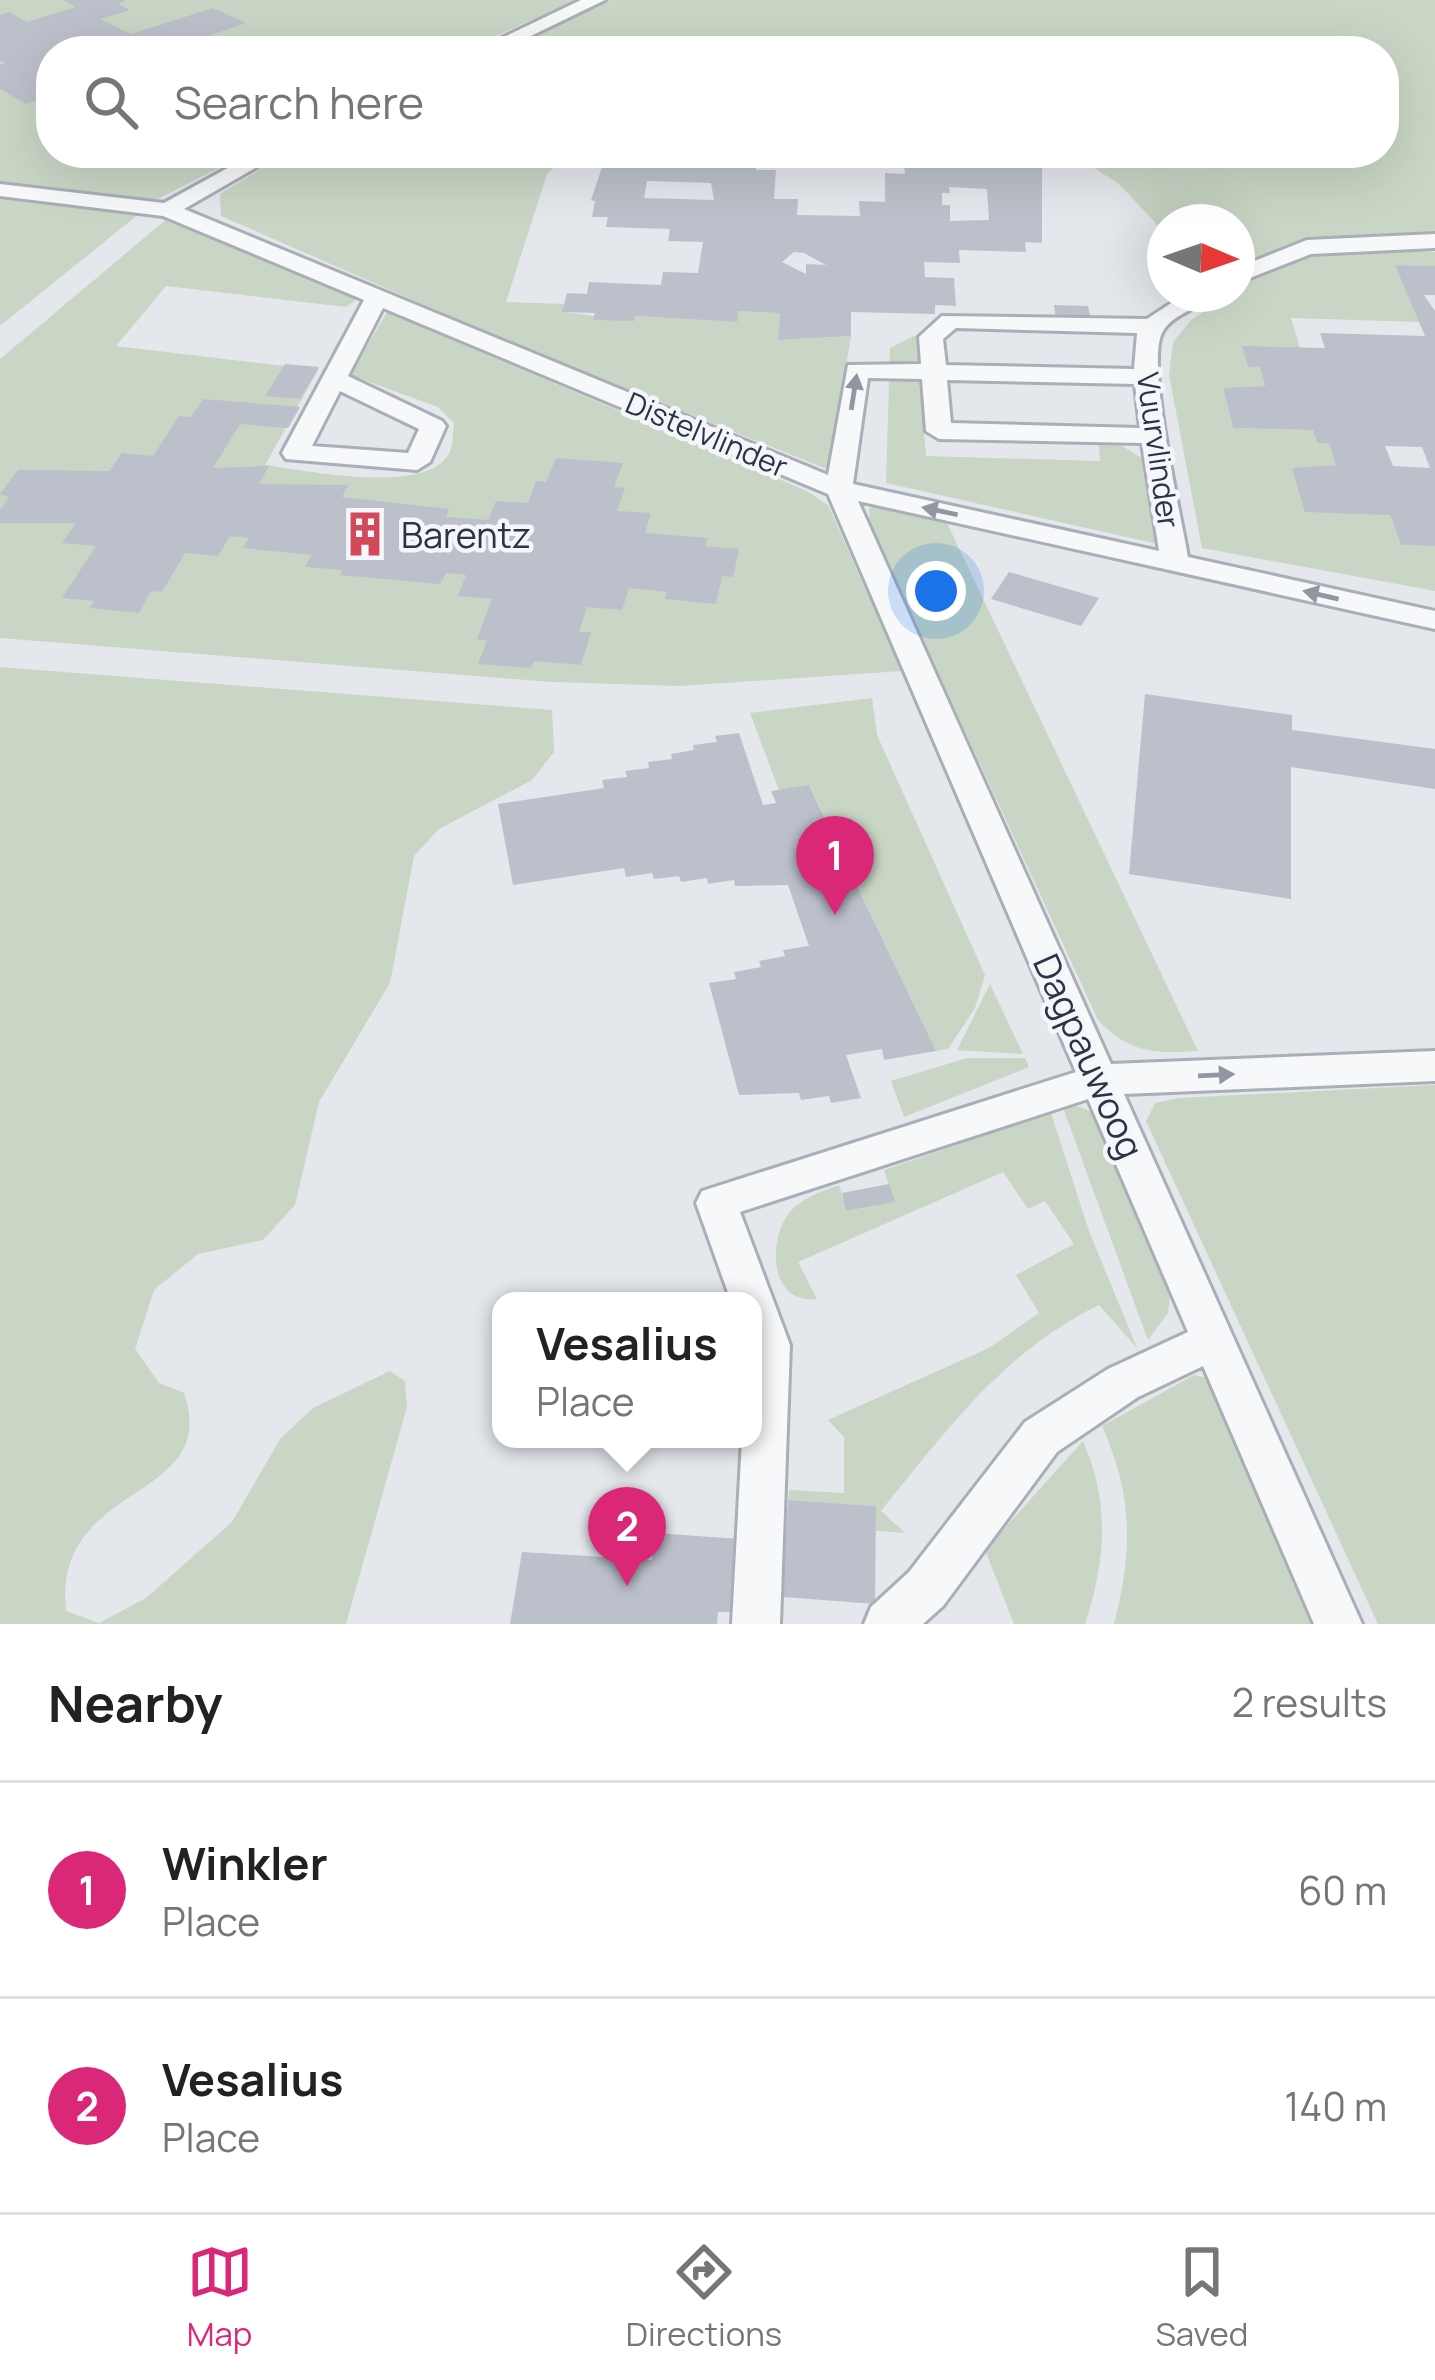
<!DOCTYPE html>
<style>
:root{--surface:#fff;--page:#f6f6f6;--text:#222;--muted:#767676;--line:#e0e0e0;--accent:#db2777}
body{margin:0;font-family:Manrope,sans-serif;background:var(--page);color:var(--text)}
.compass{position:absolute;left:1147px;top:204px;width:108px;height:108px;border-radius:50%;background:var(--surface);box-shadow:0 12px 48px #0002;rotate:92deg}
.you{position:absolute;left:936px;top:591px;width:42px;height:42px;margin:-30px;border:9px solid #fff;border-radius:50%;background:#1a73e8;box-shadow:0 0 0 18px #1a73e833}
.badge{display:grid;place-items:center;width:78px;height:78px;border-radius:50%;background:var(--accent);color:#fff;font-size:39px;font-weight:700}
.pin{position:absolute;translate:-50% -99px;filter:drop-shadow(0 3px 6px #0008)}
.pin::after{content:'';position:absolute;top:63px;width:42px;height:36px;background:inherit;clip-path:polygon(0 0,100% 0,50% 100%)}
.popup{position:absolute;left:492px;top:1292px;width:270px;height:156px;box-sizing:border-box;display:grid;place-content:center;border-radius:24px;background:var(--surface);filter:drop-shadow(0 3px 9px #0005);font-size:39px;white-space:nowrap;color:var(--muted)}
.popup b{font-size:45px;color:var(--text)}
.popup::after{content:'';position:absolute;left:50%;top:100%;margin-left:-24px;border:24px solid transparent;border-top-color:var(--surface)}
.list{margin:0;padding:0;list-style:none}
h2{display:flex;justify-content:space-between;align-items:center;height:156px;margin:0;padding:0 48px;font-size:51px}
h2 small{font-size:39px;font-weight:400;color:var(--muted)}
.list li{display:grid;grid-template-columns:78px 1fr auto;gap:36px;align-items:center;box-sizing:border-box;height:216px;padding:0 48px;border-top:3px solid var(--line)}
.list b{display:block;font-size:45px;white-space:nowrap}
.list p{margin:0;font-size:39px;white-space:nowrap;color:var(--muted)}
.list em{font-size:39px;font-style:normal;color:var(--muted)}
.icon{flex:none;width:66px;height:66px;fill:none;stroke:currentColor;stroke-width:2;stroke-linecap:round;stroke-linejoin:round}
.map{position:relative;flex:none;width:1435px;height:1624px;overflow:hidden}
.search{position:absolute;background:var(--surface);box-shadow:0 12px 48px #0002;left:36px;right:36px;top:36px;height:132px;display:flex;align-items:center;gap:30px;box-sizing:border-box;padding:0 42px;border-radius:48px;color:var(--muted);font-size:45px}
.sheet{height:588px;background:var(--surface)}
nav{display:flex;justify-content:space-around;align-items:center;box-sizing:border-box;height:168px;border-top:3px solid var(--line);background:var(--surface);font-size:33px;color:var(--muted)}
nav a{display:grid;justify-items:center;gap:6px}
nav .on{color:var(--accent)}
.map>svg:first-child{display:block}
.green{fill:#c9d6c5}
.building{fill:#bbc0ca;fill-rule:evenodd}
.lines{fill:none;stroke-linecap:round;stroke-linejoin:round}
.service-casing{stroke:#a9aeb7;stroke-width:6}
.service{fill:#f7f8fa;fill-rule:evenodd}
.oneway{fill:#9196a0}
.labels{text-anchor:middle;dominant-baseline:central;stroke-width:9;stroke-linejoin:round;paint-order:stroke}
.far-street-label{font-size:30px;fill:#2b3445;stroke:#f4f6f9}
.poi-label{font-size:36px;fill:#2b3445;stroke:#f4f6f9;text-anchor:start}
.street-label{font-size:36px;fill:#2b3445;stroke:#f4f6f9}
</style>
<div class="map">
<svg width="1435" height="1624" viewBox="0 0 1435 1624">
<rect width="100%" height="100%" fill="#e4e7ec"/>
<g class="green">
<path d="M0 0H577L462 51H51V153H248L154 201 0 182Z"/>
<path d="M609 0H1435V231L1306 239 1237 265V222H1165V233L1119 184 1071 153H1384V51H495Z"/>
<path d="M287 153H569L547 174 506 302 564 304 563 312 633 321 635 316 736 322 738 311 780 313 779 340 851 336 829 470 495 336 221 216 220 194Z"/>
<path d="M0 198 140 213 0 326Z"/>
<path d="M168 218 357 299 346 307 166 286 116 346 318 370 265 465C305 470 428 497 450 452 453 445 453 431 454 423L438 407 350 375 387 312 807 491 828 505 902 671 679 686 552 682 0 638V359Z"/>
<path d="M1359 250 1435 252V266L1396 265 1420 322 1291 318 1300 348 1243 347 1248 366 1260 367 1265 386 1223 389 1233 428 1313 430 1317 443 1329 444 1336 465 1325 466 1390 515 1401 545 1435 546V591L1202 548 1169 375 1173 342 1191 320 1269 269 1304 256Z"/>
<path d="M916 335 926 456 1100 461 1099 445 1122 446 1149 462 1158 544 886 483 890 348Z"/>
<path d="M877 506 947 523 1198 1051C1155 1054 1129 1053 1098 1020L870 525 869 508Z"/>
<path d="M0 667 552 710 554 752 532 780 439 829 414 856 390 983 319 1102 295 1205 263 1240 198 1254 154 1290 135 1349 159 1383 184 1393C222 1504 52 1479 66 1611L99 1623 146 1598 232 1522 280 1439 313 1408 390 1371 405 1381 407 1407 346 1624H0Z"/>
<path d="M872 698 877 735 985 975 975 1008 948 1049 936 1051 810 786 779 790 750 713Z"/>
<path d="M990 984 1023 1054 957 1050Z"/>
<path d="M967 1058H1025L1029 1067 904 1117 891 1081Z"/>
<path d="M1435 1085V1624H1378L1146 1121 1155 1103 1179 1098Z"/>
<path d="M1077 1106 1097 1114 1172 1277 1168 1313 1148 1340 1063 1108Z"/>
<path d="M1051 1113 1089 1231 1137 1348 1099 1305C1004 1351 945 1432 881 1511L905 1533 876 1531V1506L788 1500 789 1490 844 1493V1437L828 1420 989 1348 1039 1313 1016 1275 1074 1244 1045 1201 1028 1209 1003 1172 798 1262 817 1299C770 1305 767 1241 789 1213 801 1198 821 1192 839 1185L847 1211 894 1202 884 1170Z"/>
<path d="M1194 1375 1208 1378 1320 1624H1114C1133 1552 1133 1495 1102 1426Z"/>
<path d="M1083 1441C1110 1504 1106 1559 1085 1624H1014L985 1550Z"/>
</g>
<g class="building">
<path d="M63 0H126L118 4 130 10 100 19 131 34 213 8 246 23 193 41 213 51H51V60L40 64 51 70V96L26 104 0 89V65L5 63 0 61V15L9 12 27 22 76 7Z"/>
<path d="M606 155 757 163 756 170H776L774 199H798L797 215 860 216 859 201 885 202V173L905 174 904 163 1042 167V243L1025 242 1026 252 959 250 960 263 924 262 925 277 954 278 956 306 935 305V314L851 312V336L778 340 780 313 738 311 737 322 635 316 634 321 593 320 595 313 562 312 567 293 587 294 589 282 661 285 663 272 698 273 703 242 668 241 670 229 606 227 608 217H592L595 201 591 200ZM647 181 711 183 714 200 644 198ZM949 187 987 189 989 220 950 221V205H942V193H950ZM794 252 804 253 826 265 806 264V274L782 262Z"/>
<path d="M1395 265 1435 266V295H1424L1435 311V546L1401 545 1390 515 1305 512 1292 468 1336 465 1329 444 1317 443 1313 430 1233 428 1223 388 1265 386 1260 367H1248L1242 346 1325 348 1320 333 1425 336ZM1385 446 1422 447 1430 468 1393 466Z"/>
<path d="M1054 305 1088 306 1091 321 1056 320Z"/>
<path d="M285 364 319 367 300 399 265 396Z"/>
<path d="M203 399 300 407 288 428 240 424 213 468 269 466 259 484 348 485 342 497 449 509 446 517 488 520 496 501 528 503 536 481 546 482 556 458 623 463 614 487 625 488 617 511 651 513 645 533 708 538 705 546 739 549 733 577 722 576 716 604 665 599 667 592 629 588 622 610 587 607 579 632H591L581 665 534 661 531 668 478 664 487 641 477 639 492 599 458 596 466 575 446 573 440 584 340 575 342 570 305 567 311 555 243 548 249 538 230 536 218 556 185 553 162 592 151 591 139 613 90 608 94 601 62 598 96 546 62 543 76 523H0V510L9 497 0 494 18 470 109 471 122 453 153 456 179 416 191 417Z"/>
<path d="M1009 572 1099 598 1081 626 991 599Z"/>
<path d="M1145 694 1292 715V730L1435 749V789L1291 767V899L1129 874Z"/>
<path d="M739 733 763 805 776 803 771 791 809 785 936 1051 884 1060 882 1049 846 1055 861 1098 831 1103 829 1096 801 1100 799 1093 739 1095 709 983 736 979 734 972 761 967 759 961 785 956 783 950 809 946 788 885 735 886 734 880 708 884 707 878 681 882 679 876 654 879 652 873 626 877 624 868 513 885 498 804 604 788 602 780 627 777 625 771 649 768 648 762 672 759 671 754 694 750 693 745 717 742 715 736Z"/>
<path d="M889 1184 895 1202 846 1211 842 1193Z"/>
<path d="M788 1500 876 1506 875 1604 783 1597Z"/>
<path d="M655 1533 740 1539 736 1612H718L717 1624H510L522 1552 652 1560Z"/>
</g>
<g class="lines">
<g class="service-casing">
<g id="service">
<path d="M581 0H605L500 51H475Z"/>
<path d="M255 153H281L184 209 828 475 848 365 921 364 919 337 942 316 1147 319 1185 294H1215C1201 308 1171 314 1162 333 1146 366 1181 515 1188 557L1435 611V629L858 501 1111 1064 1435 1051V1081L1124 1094 1362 1624H1314L1203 1366 1138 1397 1057 1452 943 1606 923 1624H864L871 1607 909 1572 1025 1422 1108 1369 1188 1332 1088 1099 740 1212 790 1345 780 1624H732L742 1439H753V1301H731L696 1203 702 1191 1076 1072 828 494 383 308 348 376 442 421 446 426 430 462 417 470 286 459 282 453 364 300 163 216 0 196V184L164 203ZM956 328 1137 333 1134 369 946 365 943 339ZM868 378 922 379 926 431 939 439 1142 443 1159 551 853 484ZM947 380 1135 384 1140 428 951 423ZM340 391 419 429 408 453 312 446Z"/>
<path d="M1435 234V248L1311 254 1237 283V268L1307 240Z"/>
</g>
</g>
<use href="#service" class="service"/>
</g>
<defs><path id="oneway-solid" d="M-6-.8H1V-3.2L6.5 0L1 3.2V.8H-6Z" transform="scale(3)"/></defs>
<g class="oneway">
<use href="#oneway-solid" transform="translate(854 392) rotate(-81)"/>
<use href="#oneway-solid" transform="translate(940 511) rotate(-168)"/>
<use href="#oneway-solid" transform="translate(1321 595) rotate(-167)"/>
<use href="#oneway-solid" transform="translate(1216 1075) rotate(-3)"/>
</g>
<defs>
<g id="building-bare" transform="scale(3.6)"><path d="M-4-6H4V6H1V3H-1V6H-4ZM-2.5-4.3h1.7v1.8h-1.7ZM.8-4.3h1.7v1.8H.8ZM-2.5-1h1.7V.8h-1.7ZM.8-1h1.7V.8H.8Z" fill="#d1495b" stroke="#f4f6f9" stroke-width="2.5" paint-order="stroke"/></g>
</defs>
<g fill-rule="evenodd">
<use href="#building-bare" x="365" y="534"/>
</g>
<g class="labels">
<g class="far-street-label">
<text transform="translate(707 434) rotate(23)">Distelvlinder</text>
<text transform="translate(1159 450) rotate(82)">Vuurvlinder</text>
</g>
<g class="poi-label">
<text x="401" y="534">Barentz</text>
</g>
<g class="street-label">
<text transform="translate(1089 1056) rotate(66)">Dagpauwoog</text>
</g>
</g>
</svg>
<svg class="compass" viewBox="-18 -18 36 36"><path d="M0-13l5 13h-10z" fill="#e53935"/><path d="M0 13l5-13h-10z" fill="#767676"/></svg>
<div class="you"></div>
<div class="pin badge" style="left:835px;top:915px">1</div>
<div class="pin badge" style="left:627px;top:1586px">2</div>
<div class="popup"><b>Vesalius</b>Place</div>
<div class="search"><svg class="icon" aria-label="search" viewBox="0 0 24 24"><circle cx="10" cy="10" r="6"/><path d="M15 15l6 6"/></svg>Search here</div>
</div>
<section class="sheet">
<h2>Nearby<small>2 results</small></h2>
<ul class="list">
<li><span class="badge">1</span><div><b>Winkler</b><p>Place</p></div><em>60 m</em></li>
<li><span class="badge">2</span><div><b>Vesalius</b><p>Place</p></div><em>140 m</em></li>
</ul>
</section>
<nav>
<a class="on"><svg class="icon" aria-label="map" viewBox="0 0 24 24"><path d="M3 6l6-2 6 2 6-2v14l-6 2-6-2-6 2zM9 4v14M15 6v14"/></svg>Map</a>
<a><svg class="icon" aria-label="directions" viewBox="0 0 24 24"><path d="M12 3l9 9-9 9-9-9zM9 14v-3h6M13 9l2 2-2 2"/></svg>Directions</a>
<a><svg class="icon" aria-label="saved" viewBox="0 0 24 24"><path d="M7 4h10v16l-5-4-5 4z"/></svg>Saved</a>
</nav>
